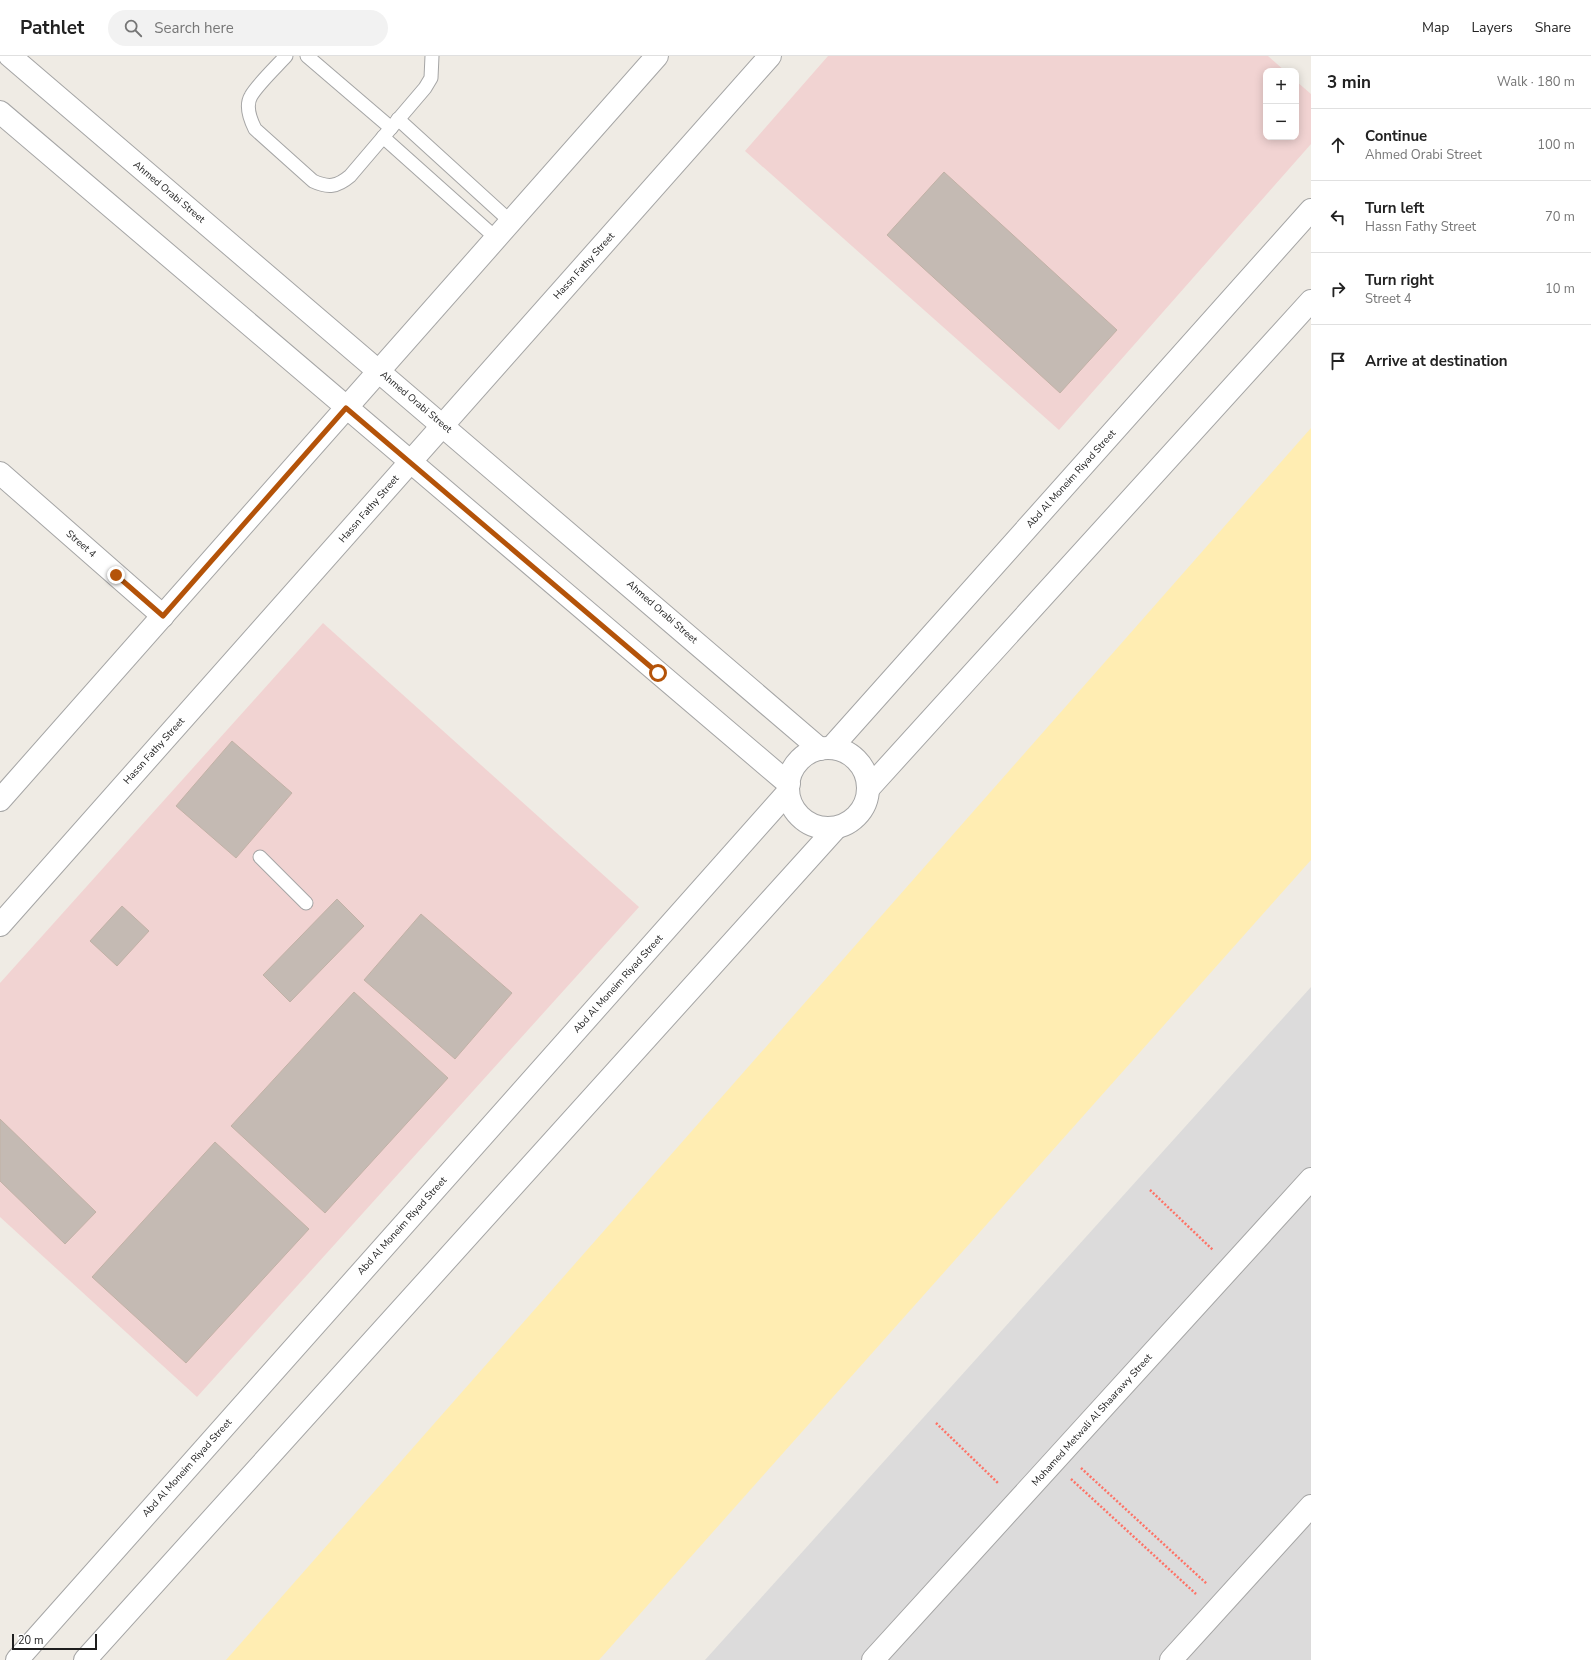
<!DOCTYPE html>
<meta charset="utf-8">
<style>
:root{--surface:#fff;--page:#f2f2f2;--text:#222;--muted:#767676;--line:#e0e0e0}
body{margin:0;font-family:"Nunito Sans",sans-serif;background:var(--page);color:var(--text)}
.controls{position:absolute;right:12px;top:12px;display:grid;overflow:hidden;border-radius:8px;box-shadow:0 2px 10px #0003}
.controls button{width:36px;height:36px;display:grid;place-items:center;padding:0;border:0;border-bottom:1px solid var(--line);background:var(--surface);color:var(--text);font:20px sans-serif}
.scale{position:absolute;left:12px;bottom:10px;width:85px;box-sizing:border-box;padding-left:4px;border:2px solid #1e1e1e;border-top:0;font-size:11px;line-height:14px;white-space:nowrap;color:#1e1e1e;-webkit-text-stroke:3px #fff;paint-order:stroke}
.stop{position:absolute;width:12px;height:12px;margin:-9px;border:3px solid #b45309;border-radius:50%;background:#fff}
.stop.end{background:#b45309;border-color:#fff;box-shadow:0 1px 4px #0008}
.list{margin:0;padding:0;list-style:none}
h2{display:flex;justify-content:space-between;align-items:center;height:52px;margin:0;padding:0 16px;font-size:17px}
h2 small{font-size:13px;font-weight:400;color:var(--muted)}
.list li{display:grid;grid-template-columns:26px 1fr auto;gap:12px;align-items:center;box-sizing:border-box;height:72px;padding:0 16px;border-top:1px solid var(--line)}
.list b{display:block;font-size:15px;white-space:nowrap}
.list p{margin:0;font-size:13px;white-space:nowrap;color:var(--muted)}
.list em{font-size:13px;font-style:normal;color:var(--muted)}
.icon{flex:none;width:22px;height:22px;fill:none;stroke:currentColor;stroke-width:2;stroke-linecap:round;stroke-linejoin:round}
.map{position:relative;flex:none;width:1311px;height:1604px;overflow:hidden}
header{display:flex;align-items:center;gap:24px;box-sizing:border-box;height:56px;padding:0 20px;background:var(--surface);border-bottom:1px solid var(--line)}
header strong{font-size:19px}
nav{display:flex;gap:22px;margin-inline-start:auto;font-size:14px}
.search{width:280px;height:36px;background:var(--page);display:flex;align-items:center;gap:10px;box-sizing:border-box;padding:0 14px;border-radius:22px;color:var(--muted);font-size:15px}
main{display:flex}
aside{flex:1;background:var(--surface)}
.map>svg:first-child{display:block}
.residential{fill:#dcdbdb}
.commercial{fill:#f1d3d2}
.sand{fill:#ffedb2}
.building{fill:#c4bab3;stroke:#c2b1a6}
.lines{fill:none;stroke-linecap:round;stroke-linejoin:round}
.lane-casing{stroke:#a5a5a5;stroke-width:15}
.street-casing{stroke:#a5a5a5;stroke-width:24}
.path{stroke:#fe7266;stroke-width:2.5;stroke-dasharray:2 2;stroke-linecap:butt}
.lane{stroke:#fff;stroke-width:13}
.street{stroke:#fff;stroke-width:22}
.route{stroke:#b45309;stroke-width:5}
.labels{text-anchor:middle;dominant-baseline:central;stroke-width:4;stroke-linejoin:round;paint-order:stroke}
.street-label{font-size:10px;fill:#1e1e1e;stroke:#fff}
</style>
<header>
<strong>Pathlet</strong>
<div class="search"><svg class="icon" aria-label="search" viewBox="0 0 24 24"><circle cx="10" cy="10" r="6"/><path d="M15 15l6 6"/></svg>Search here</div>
<nav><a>Map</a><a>Layers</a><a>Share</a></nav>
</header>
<main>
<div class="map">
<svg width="1311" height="1604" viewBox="0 0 1311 1604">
<rect width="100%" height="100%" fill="#efebe4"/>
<path class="residential" d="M1311 931V1604H705Z"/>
<g class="commercial">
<path d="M828 0H1268L1285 15H1266V81H1296V25L1311 38V88L1059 374 745 95Z"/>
<path d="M323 567 639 851 197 1341 0 1161V927Z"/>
</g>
<path class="sand" d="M1311 372V804L599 1604H226Z"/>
<g class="building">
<path d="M944 116 1117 274 1060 337 887 179Z"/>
<path d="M232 685 292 737 236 802 176 750Z"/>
<path d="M337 843 364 870 290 946 263 919Z"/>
<path d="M122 850 149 875 117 910 90 885Z"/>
<path d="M421 858 512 937 455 1003 364 924Z"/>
<path d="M354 936 448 1022 325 1157 231 1070Z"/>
<path d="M0 1063 96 1156 65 1188 0 1125Z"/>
<path d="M215 1086 309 1173 186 1307 92 1221Z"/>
</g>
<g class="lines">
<g class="lane-casing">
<g id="lane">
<path d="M286 0C277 10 257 29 251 40 245 50 250 63 255 73L313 125C328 132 337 131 350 120L425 32 431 22 432 0"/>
<path d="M307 0 391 72"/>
<path d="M398 63 511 166"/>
<path d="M383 81 496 182"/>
<path d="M260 801 306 847"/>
</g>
</g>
<g class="street-casing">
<g id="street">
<path d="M10 0 820 693"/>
<path d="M0 56 789 728"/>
<path d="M0 417 163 560"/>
<path d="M831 692 1311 154"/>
<circle cx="828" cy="732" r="40"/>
<path d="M868 733 1311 245"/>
<path d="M0 744 657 0"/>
<path d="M0 869 770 0"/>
<path d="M17 1604 788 736"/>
<path d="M85 1604 836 772"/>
<path d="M873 1604 1311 1123"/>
<path d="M1171 1604 1311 1450"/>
</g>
</g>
<g class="path">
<path d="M1150 1134 1213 1194"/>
<path d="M936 1367 999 1428"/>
<path d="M1081 1412 1207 1528"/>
<path d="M1071 1423 1196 1538"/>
</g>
<use href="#lane" class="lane"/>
<use href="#street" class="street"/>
</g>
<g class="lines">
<path class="route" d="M116 519 163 560 346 352 658 617"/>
</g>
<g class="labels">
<g class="street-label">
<text transform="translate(169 136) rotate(40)">Ahmed Orabi Street</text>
<text transform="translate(584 210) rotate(-48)">Hassn Fathy Street</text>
<text transform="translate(416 346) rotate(40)">Ahmed Orabi Street</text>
<text transform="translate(1071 423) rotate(-48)">Abd Al Moneim Riyad Street</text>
<text transform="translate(369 453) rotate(-49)">Hassn Fathy Street</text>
<text transform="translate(81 488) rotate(41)">Street 4</text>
<text transform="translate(662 556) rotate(41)">Ahmed Orabi Street</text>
<text transform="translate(154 695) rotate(-48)">Hassn Fathy Street</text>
<text transform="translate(618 928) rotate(-48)">Abd Al Moneim Riyad Street</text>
<text transform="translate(402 1170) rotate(-48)">Abd Al Moneim Riyad Street</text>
<text transform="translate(1092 1364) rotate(-48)">Mohamed Metwali Al Shaarawy Street</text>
<text transform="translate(187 1412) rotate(-48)">Abd Al Moneim Riyad Street</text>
</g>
</g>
</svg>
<div class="controls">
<button>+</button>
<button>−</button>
</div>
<div class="scale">20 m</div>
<div class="stop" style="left:658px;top:617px"></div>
<div class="stop end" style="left:116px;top:519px"></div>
</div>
<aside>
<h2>3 min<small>Walk · 180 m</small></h2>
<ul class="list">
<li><svg class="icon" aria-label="ahead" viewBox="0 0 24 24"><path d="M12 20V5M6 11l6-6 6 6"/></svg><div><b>Continue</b><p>Ahmed Orabi Street</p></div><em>100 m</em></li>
<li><svg class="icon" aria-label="left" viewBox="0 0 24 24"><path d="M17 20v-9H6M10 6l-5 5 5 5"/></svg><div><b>Turn left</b><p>Hassn Fathy Street</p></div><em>70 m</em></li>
<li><svg class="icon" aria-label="right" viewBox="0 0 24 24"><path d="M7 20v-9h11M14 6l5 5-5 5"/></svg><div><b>Turn right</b><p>Street 4</p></div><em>10 m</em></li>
<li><svg class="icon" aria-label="arrive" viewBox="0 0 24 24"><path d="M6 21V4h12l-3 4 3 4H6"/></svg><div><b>Arrive at destination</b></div></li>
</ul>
</aside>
</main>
